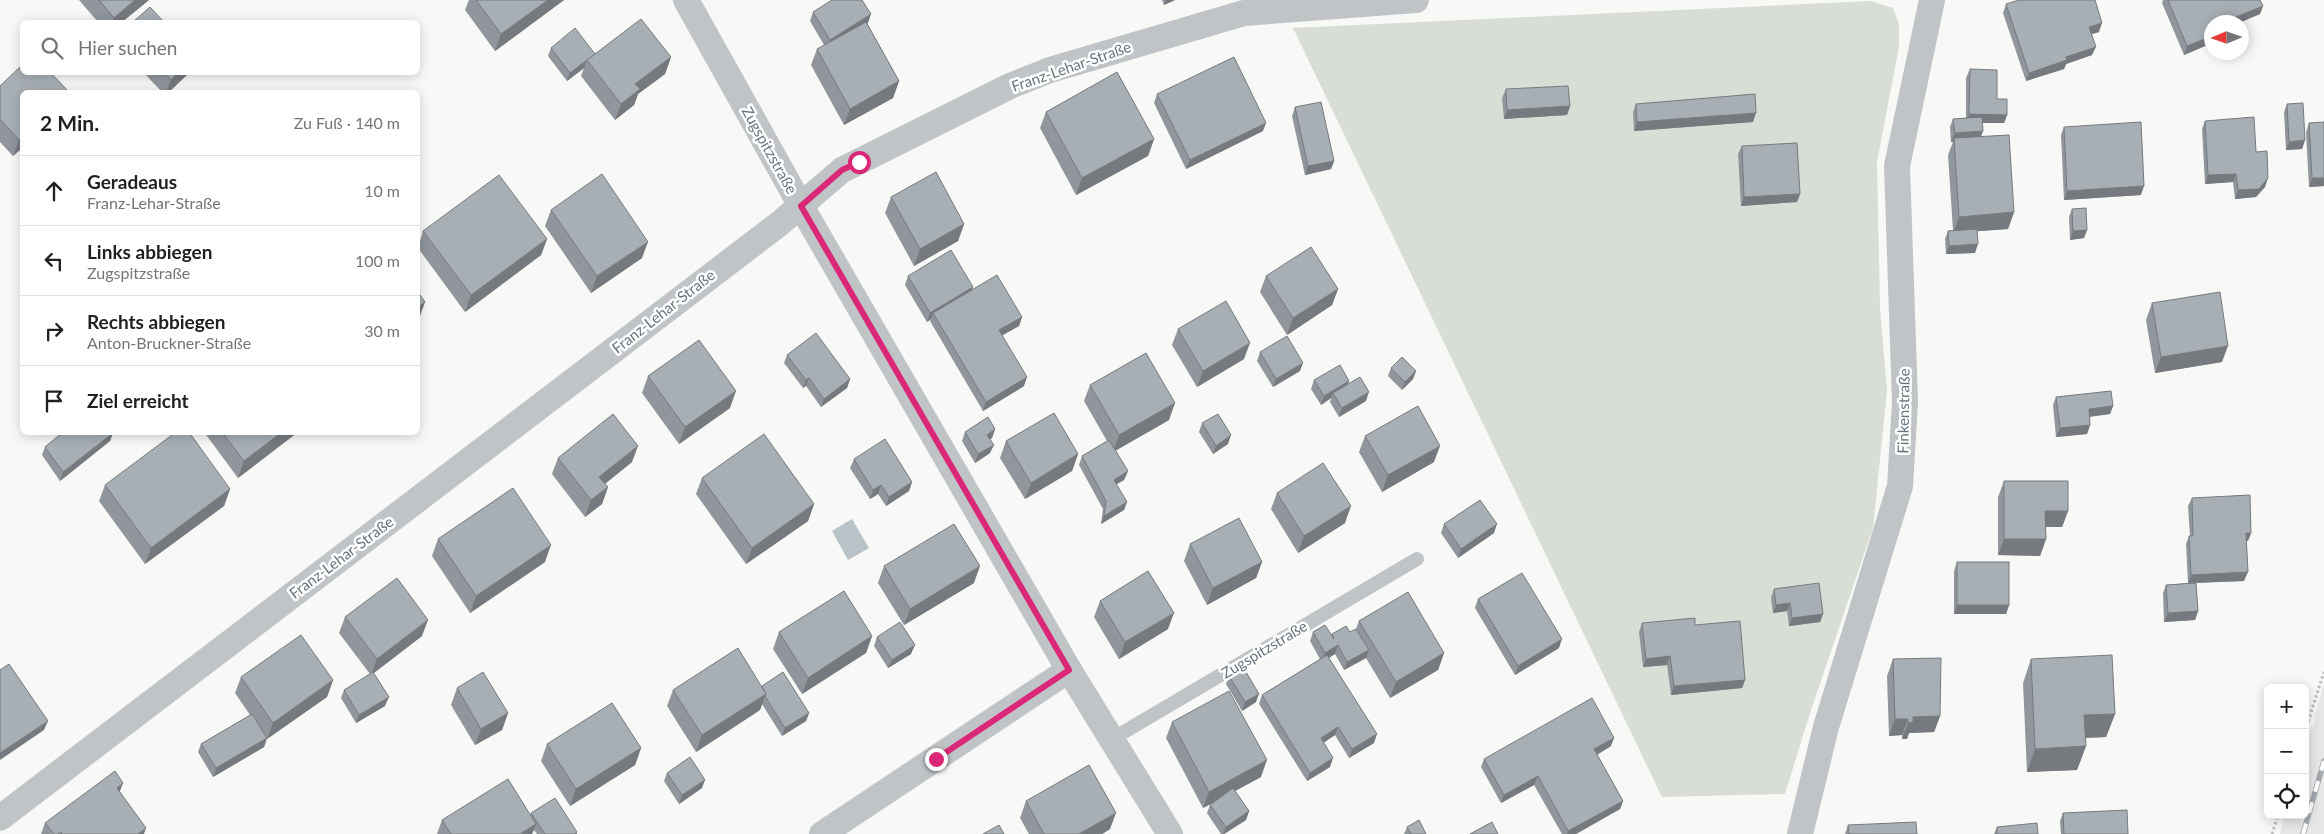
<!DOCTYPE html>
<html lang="de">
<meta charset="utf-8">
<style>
:root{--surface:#fff;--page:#f2f2f2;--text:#202124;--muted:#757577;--line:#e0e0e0}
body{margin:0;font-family:Lato,sans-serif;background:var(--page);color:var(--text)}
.controls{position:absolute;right:15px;bottom:15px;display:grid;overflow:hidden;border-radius:8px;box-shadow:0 2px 12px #0003}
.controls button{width:45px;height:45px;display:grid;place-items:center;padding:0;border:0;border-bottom:1px solid var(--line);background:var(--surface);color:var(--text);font:25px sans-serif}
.compass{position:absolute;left:2204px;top:15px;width:45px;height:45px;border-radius:50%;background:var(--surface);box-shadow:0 2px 12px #0003;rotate:268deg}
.stop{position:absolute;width:15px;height:15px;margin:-11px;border:4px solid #db2777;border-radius:50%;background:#fff}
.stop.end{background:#db2777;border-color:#fff;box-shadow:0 1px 5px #0008}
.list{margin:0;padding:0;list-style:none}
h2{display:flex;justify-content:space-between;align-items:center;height:65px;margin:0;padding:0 20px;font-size:21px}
h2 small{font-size:16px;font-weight:400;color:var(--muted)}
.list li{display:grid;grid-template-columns:32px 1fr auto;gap:15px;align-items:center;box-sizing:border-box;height:70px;padding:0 20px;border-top:1px solid var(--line)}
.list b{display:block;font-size:19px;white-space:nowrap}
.list p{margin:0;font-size:16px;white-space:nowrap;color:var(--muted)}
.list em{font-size:16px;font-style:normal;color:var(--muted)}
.icon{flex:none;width:28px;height:28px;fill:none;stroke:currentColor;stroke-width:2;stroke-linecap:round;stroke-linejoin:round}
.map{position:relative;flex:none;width:2324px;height:834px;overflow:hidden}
.search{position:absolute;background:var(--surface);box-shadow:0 2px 12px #0003;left:20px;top:20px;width:400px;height:55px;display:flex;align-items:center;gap:12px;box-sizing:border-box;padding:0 18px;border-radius:8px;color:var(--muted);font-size:19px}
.panel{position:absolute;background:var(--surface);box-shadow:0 2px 12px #0003;left:20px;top:90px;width:400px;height:345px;border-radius:8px}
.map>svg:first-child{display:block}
.built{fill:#e6e7e6}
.green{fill:#d8ddd6}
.water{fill:#b9c3c7}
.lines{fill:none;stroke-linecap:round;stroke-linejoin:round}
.path{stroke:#babdbf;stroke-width:3;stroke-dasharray:2.5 2.5;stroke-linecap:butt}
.lane{stroke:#c0c4c7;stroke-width:14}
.street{stroke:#c0c4c7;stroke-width:26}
.rail-casing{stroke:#a2a8ad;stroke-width:5.5}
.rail{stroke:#fff;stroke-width:4;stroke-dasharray:11;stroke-linecap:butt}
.wall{fill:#90969b}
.shaded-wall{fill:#767a7e}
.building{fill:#a8afb4;stroke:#767a7e}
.route{stroke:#db2777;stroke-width:6}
.labels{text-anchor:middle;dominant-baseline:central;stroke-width:5;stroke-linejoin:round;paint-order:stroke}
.street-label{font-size:15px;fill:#66747e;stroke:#fff}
</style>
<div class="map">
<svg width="2324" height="834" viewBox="0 0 2324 834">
<rect width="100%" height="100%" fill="#f8f8f6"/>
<path class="built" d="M2324 683V834H2280L2285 815H2305V748L2311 727H2314L2315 714Z"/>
<path class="green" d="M1871 1 1893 8 1899 24V47L1877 162 1880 307 1887 391 1873 528 1810 713 1785 794 1662 797 1293 28Z"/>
<path class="water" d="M852 519 869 548 848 560 832 531Z"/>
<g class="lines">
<g class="path">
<path d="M2305 731 2324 672"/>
<path d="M2272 834 2278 815"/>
</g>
<path class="lane" d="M1112 739 1417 559"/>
<g class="street">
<path d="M686 0 801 206 1069 670 1170 834"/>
<path d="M0 818 779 224 842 170 1010 86 1050 70 1244 13 1416 0"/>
<path d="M822 834 1069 670"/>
<path d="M1800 834 1826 727 1900 486 1905 402 1897 166 1932 0"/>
</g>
<g class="rail-casing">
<path id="rail" d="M2303 834 2324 761"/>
</g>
<use href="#rail" class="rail"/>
</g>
<g class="wall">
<path d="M79 0H149L122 22H98Z"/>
<path d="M469 0H564L495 51 465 10Z"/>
<path d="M1162 0H1175L1164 5Z"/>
<path d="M2163 0H2260L2263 6 2260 14 2241 22H2212V43L2184 55 2162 3Z"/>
<path d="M2006 4 2099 32 2091 34 2092 55 2066 64 2064 69 2026 81 2003 13Z"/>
<path d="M813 12 868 23H867L899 81 893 98 844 125 811 65 817 49 824 45 810 21Z"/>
<path d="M551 48 595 54 671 57 665 74 638 94 634 105 615 120 581 76 584 68 567 81 548 56Z"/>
<path d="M1970 69 1997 99 2007 115 2004 123H1982L1983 131 1981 137 2014 212 2008 229 1977 231 1975 253 1946 254 1945 239 1948 231 1953 230 1948 155 1953 142H1951L1950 127 1953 119 1966 118V78Z"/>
<path d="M143 72H190L169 92H162Z"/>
<path d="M0 86 22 148 13 156 0 142Z"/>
<path d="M1506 89 1570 106 1567 115 1504 119 1502 98Z"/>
<path d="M1157 94 1263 131 1186 169 1154 103Z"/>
<path d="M1636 104 1753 122 1634 131 1633 112Z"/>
<path d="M2287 104 2305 140 2302 149 2286 150 2284 112Z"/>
<path d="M1295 107 1334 161 1331 169 1305 175 1292 116Z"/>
<path d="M1046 112 1154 139 1148 156 1076 195 1040 128Z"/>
<path d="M2205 121 2256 152 2265 187 2256 197 2235 199 2233 182 2205 184 2202 129Z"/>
<path d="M2324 122V186L2309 187 2306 132 2309 123Z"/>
<path d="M2064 127 2141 195 2064 200 2061 135Z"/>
<path d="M1742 146 1800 194 1797 202 1741 206 1738 154Z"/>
<path d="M891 197 964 224 958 241 914 266 885 213Z"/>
<path d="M2072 209 2087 230 2084 238 2070 240 2069 217Z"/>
<path d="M551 210 642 258 591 293 545 226Z"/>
<path d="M423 231 547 239 541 255 465 312 418 248Z"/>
<path d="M908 276 972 290 1022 317 1019 326 1002 335 1024 386 983 411 930 321 931 319 927 322 905 285Z"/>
<path d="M1266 276 1338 289 1332 305 1287 335 1260 292Z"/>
<path d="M2152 303 2222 362 2155 373 2146 320Z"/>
<path d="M1178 329 1244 359 1197 387 1172 345Z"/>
<path d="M1260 352 1300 371 1273 387 1257 361Z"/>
<path d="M787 355 850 379 847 388 821 407 806 386 803 388 784 363Z"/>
<path d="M1391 368 1416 371 1413 379 1402 390 1388 376Z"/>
<path d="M648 376 730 408 679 444 642 393Z"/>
<path d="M1314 380 1349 381 1348 384 1366 401 1339 417 1330 402 1331 398 1321 405 1311 389Z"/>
<path d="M1090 385 1169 420 1115 451 1128 471 1124 480 1116 484 1127 502 1124 510 1101 524 1103 509 1079 465 1082 456 1107 441 1084 401Z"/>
<path d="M2056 397 2113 406 2110 414 2089 417 2090 425 2087 434 2056 437 2053 405Z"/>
<path d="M1202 423 1228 444 1213 454 1199 432Z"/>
<path d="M995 429 992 438 990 439V453L975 463 962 441 965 432Z"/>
<path d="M204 432H298L238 478Z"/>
<path d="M113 433 110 441 60 481 42 455 45 447Z"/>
<path d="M1365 436 1434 462 1382 492 1359 452Z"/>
<path d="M1006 441 1078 454 1072 471 1025 499 1000 458Z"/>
<path d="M558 458 632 462 605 484 608 487 602 504 585 517 552 474Z"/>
<path d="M854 459 912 482 909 491 886 506 878 494 870 499 850 468Z"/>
<path d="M702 478 814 504 808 521 746 564 696 494Z"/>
<path d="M2004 481 2068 511 2062 527H2046V539L2040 556 1998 555V497Z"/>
<path d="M105 485 230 489 224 506 145 564 99 501Z"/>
<path d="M1277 493 1345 523 1298 553 1271 509Z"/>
<path d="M2192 498 2251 533 2248 541H2246L2244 581 2196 583 2198 611 2195 620 2164 622 2163 593 2166 585 2188 583 2186 544 2189 536H2190L2188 506Z"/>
<path d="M1444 524 1494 533 1458 558 1441 533Z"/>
<path d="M438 539 545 562 470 613 432 556Z"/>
<path d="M1190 544 1262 562 1256 578 1207 605 1184 561Z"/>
<path d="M1957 562 2009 605 2006 614H1954V571Z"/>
<path d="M884 566 974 583 904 625 878 583Z"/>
<path d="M1774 589 1823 614 1820 622 1789 626 1787 611 1773 613 1771 598Z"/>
<path d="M1478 599 1559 648 1515 675 1475 608Z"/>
<path d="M1100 601 1168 629 1119 659 1094 617Z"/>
<path d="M345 617 422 636 374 673 385 706 356 723 341 698 344 690 370 674 339 633Z"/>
<path d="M1359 621 1444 653 1438 670 1390 698 1366 658 1344 670 1335 654 1329 658 1374 743 1349 758 1335 735 1323 743 1330 767 1307 781 1259 704 1262 695 1320 659 1310 641 1313 632 1332 636V634L1350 632 1356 629Z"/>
<path d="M1642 623 1695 625 1745 680 1742 688 1671 695 1667 665 1643 667 1639 632Z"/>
<path d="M779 632 872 636 866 653 802 694 773 649Z"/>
<path d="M877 637 911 654 888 668 874 646Z"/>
<path d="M1893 659 1940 716 1934 732 1909 733 1907 739H1902V735L1889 736 1887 676Z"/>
<path d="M2031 659 2115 714 2106 737 2085 738 2086 746 2077 770 2027 772 2023 683Z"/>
<path d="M1229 676 1256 702 1242 711 1226 684Z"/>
<path d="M241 677 333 680 327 697 267 739 266 738H267L264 747 213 777 198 752 201 744 250 715 235 693Z"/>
<path d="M762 686 809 713 806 721 782 736 762 704 760 710 696 752 667 706 673 690Z"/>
<path d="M457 688 508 713 502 730 475 745 451 705Z"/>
<path d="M1172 722 1261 777 1235 791 1249 811 1246 820 1224 834H1221L1207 813 1210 805 1215 802 1203 808 1166 738Z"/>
<path d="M547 744 641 748 635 765 570 806 541 761Z"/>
<path d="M1611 746 1597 755 1623 801 1620 809 1576 834H1562L1534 785 1501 803 1481 767 1484 759Z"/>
<path d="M667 773 702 788 679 804 664 781Z"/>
<path d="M120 792 144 834H41L45 823Z"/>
<path d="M1026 801 1110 829 1102 834H1029L1020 818Z"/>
<path d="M531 813 577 832V834H537L534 830 532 834H437L442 820 530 816Z"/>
<path d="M2063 813 2128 834H2061L2060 821Z"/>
<path d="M1848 825 1917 834H1845Z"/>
<path d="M1407 827 1426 834H1404Z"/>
<path d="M1997 827 2038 834H1994Z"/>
</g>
<g class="shaded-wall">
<path d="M135 0H149L122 22H113L114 18Z"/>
<path d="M548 0H564L495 51 501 34Z"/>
<path d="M1166 0H1175L1164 5Z"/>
<path d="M2263 6 2260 14 2241 22H2224Z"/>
<path d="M871 14 868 23 827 48 830 40Z"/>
<path d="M2102 23 2099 32 2086 36 2089 27Z"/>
<path d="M2212 36V43L2184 55 2187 46Z"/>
<path d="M2096 47 2092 55 2066 64 2064 69 2026 81 2029 73 2066 57Z"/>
<path d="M671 57 665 74 638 94 634 105 615 120 621 104 635 84Z"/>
<path d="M587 60 584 68 567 81 570 73Z"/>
<path d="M178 72H190L169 92H166L171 80Z"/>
<path d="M899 81 893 98 844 125 850 109Z"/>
<path d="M1570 106 1567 115 1504 119 1507 110Z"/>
<path d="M1756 113 1753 122 1634 131 1637 122Z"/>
<path d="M1969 114 2007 115 2004 123H1966Z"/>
<path d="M1266 123 1263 131 1186 169 1190 160Z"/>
<path d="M1983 131 1979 140 1954 138 1953 142H1951L1955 133Z"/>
<path d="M22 137V148L13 156 19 140Z"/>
<path d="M1154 139 1148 156 1076 195 1082 178Z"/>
<path d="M2305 140 2302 149 2286 150 2289 142Z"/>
<path d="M1334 161 1331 169 1305 175 1308 166Z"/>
<path d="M2236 174 2233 182 2205 184 2208 175Z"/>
<path d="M2268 178 2265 187 2256 197 2235 199 2238 190Z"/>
<path d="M2312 178H2324V186L2309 187Z"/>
<path d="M2144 186 2141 195 2064 200 2067 191Z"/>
<path d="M1800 194 1797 202 1741 206 1744 197Z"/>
<path d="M2014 212 2008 229 1953 233 1959 217Z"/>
<path d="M964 224 958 241 914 266 920 249Z"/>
<path d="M2087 230 2084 238 2070 240 2073 231Z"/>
<path d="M547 239 541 255 465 312 471 295Z"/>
<path d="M648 242 642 258 591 293 597 276Z"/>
<path d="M1978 244 1975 253 1946 254 1949 246Z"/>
<path d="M973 287 970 295 933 313 931 319 927 322 930 313Z"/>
<path d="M1338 289 1332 305 1287 335 1293 318Z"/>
<path d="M425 302 419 319 418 320V307Z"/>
<path d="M1022 317 1019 326 996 339 999 330Z"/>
<path d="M1250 343 1244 359 1197 387 1203 371Z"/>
<path d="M2228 346 2222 362 2155 373 2161 357Z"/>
<path d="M1303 363 1300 371 1273 387 1276 379Z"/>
<path d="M1416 371 1413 379 1402 390 1405 382Z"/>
<path d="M1027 377 1024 386 983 411 986 402Z"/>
<path d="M809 378 806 386 803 388 806 380Z"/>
<path d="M850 379 847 388 821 407 824 399Z"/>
<path d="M1349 381 1346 389 1333 393 1331 398 1321 405 1324 396Z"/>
<path d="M736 391 730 408 679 444 685 427Z"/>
<path d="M1369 392 1366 401 1339 417 1342 408Z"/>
<path d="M1175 403 1169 420 1113 452 1119 435Z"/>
<path d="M2113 406 2110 414 2086 417 2089 409Z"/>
<path d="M2090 425 2087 434 2056 437 2060 428Z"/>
<path d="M995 429 992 438 984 443 987 435Z"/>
<path d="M282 432H298L238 478 244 461Z"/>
<path d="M113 433 110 441 60 481 63 472Z"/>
<path d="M1231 435 1228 444 1213 454 1216 446Z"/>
<path d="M994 445 990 453 975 463 978 454Z"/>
<path d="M638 446 632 462 593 493 599 477Z"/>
<path d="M1440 446 1434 462 1382 492 1388 475Z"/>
<path d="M1078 454 1072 471 1025 499 1031 483Z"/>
<path d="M1128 471 1124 480 1110 488 1114 480Z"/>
<path d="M912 482 909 491 886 506 889 497Z"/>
<path d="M881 485 878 494 870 499 873 490Z"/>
<path d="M608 487 602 504 585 517 591 500Z"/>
<path d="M230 489 224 506 145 564 151 548Z"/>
<path d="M1127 502 1124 510 1101 524 1104 516Z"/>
<path d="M814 504 808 521 746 564 752 548Z"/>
<path d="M1351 506 1345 523 1298 553 1304 536Z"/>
<path d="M2045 511H2068L2062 527H2039Z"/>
<path d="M1497 524 1494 533 1458 558 1461 549Z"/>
<path d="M2246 533H2251L2248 541H2243Z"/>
<path d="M2004 539H2046L2040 556 1998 555Z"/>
<path d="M551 545 545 562 470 613 476 596Z"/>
<path d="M1262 562 1256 578 1207 605 1213 588Z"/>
<path d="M980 566 974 583 904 625 910 609Z"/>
<path d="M2248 572 2244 581 2188 583 2191 575Z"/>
<path d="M1790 603 1787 611 1773 613 1776 605Z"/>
<path d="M1957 605H2009L2006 614H1954Z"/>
<path d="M2198 611 2195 620 2164 622 2168 613Z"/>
<path d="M1174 613 1168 629 1119 659 1125 642Z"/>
<path d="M1823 614 1820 622 1789 626 1792 618Z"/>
<path d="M428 620 422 636 371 675 377 659Z"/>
<path d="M872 636 866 653 802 694 808 678Z"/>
<path d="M1562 639 1559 648 1515 675 1518 666Z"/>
<path d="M915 645 911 654 888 668 892 660Z"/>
<path d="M1338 645 1335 654 1322 662 1325 653Z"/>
<path d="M1369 650 1366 658 1344 670 1347 662Z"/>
<path d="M1444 653 1438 670 1390 698 1396 682Z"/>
<path d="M1670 656 1667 665 1643 667 1646 659Z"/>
<path d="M333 680 327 697 267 739 273 723Z"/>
<path d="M1745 680 1742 688 1671 695 1674 686Z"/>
<path d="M766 694 760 710 696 752 702 735Z"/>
<path d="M1259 694 1256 702 1242 711 1245 702Z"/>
<path d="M389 697 385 706 356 723 359 715Z"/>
<path d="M508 713 502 730 475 745 481 729Z"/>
<path d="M809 713 806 721 782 736 785 728Z"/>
<path d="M2115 714 2106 737 2076 738 2084 715Z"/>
<path d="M1940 716 1934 732 1909 733 1907 739H1902L1908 723 1913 717Z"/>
<path d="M1895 719H1908L1902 735 1889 736Z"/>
<path d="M48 721 44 730 0 760V753Z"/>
<path d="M1338 727 1335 735 1317 747 1321 738Z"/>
<path d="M1377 734 1374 743 1349 758 1352 749Z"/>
<path d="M267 738 264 747 213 777 216 768Z"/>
<path d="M1614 738 1611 746 1591 758 1594 749Z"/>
<path d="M2086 746 2077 770 2027 772 2035 749Z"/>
<path d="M641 748 635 765 570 806 576 789Z"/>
<path d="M1333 758 1330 767 1307 781 1310 773Z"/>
<path d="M1267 760 1261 777 1203 808 1209 792Z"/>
<path d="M1538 776 1534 785 1501 803 1504 795Z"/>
<path d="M705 780 702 788 679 804 682 795Z"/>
<path d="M123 783 117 799V788Z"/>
<path d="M1623 801 1620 809 1576 834H1567L1568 831Z"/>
<path d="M1249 811 1246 820 1224 834H1223L1226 827Z"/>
<path d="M1116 813 1110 829 1102 834H1079Z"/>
<path d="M536 824 532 834H520Z"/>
<path d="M146 828 144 834H138Z"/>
</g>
<g class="building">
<path d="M99 0H135L114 18Z"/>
<path d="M476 0H548L501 34Z"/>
<path d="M832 0H862L871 14 830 40 813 12Z"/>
<path d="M2019 0H2095L2102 23 2089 27 2096 47 2066 57 2067 60 2029 73 2006 4Z"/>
<path d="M2168 0H2260L2263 6 2224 22H2212V36L2187 46Z"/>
<path d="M150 7 164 22H133Z"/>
<path d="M641 19 671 57 635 84 640 89 621 104 587 60Z"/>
<path d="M866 22 899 81 850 109 817 49Z"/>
<path d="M575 28 595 54 570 73 551 48Z"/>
<path d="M1234 57 1266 123 1190 160 1157 94Z"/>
<path d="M22 65V72H50L69 92H22V137L19 140 0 119V86Z"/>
<path d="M1970 69 1997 70V99H2007V115L1969 114Z"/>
<path d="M164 72H178L171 80Z"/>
<path d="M1117 72 1154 139 1082 178 1046 112Z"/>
<path d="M1568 86 1570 106 1507 110 1506 89Z"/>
<path d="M1755 94 1756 113 1637 122 1636 104Z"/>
<path d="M1321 102 1334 161 1308 166 1295 107Z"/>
<path d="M2303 103 2305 140 2289 142 2287 104Z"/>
<path d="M1982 117 1983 131 1955 133 1953 119Z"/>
<path d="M2254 117 2256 152 2267 151 2268 178 2259 189 2238 190 2236 174 2208 175 2205 121Z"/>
<path d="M2141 122 2144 186 2067 191 2064 127Z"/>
<path d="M2324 122V178H2312L2309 123Z"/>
<path d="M2009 135 2014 212 1959 217 1954 138Z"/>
<path d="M1797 143 1800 194 1744 197 1742 146Z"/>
<path d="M936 172 964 224 920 249 891 197Z"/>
<path d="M602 174 648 242 597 276 551 210Z"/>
<path d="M499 175 547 239 471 295 423 231Z"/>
<path d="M2086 208 2087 230 2073 231 2072 209Z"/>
<path d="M1977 229 1978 244 1949 246 1948 231Z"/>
<path d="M1311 247 1338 289 1293 318 1266 276Z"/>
<path d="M951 250 973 287 930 313 908 276Z"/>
<path d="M997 275 1022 317 999 330 1027 377 986 402 933 313Z"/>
<path d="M418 292 425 302 418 307Z"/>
<path d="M2220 292 2228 346 2161 357 2152 303Z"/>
<path d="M1226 301 1250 343 1203 371 1178 329Z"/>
<path d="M816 333 850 379 824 399 809 378 806 380 787 355Z"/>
<path d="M1287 336 1303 363 1276 379 1260 352Z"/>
<path d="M699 340 736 391 685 427 648 376Z"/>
<path d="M1146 353 1175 403 1119 435 1090 385Z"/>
<path d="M1402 357 1416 371 1405 382 1391 368Z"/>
<path d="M1340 365 1349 381 1324 396 1314 380Z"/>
<path d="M1360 377 1369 392 1342 408 1333 393Z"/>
<path d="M2111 391 2113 406 2089 409 2090 425 2060 428 2056 397Z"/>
<path d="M1418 406 1440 446 1388 475 1365 436Z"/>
<path d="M1054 413 1078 454 1031 483 1006 441Z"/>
<path d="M613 414 638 446 599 477 608 487 591 500 558 458Z"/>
<path d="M1218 414 1231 435 1216 446 1202 423Z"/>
<path d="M988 417 995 429 987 435 994 445 978 454 965 432Z"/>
<path d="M63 432H113V433L63 472 45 447Z"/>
<path d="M176 432H189L230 489 151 548 105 485Z"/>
<path d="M222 432H282L244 461Z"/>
<path d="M764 434 814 504 752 548 702 478Z"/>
<path d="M885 439 912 482 889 497 881 485 873 490 854 459Z"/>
<path d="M1109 440 1128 471 1114 480 1127 502 1104 516 1106 501 1082 456Z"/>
<path d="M1323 463 1351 506 1304 536 1277 493Z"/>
<path d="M2004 481H2068V511H2045L2046 539H2004Z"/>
<path d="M513 488 551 545 476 596 438 539Z"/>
<path d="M2250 495 2251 533H2246L2248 572 2191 575 2189 536H2193L2192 498Z"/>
<path d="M1480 500 1497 524 1461 549 1444 524Z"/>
<path d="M1239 518 1262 562 1213 588 1190 544Z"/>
<path d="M954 524 980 566 910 609 884 566Z"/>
<rect x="1957" y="562" width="52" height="43"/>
<path d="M1148 571 1174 613 1125 642 1100 601Z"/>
<path d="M1522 573 1562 639 1518 666 1478 599Z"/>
<path d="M397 578 428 620 377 659 345 617Z"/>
<path d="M1819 583 1823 614 1792 618 1790 603 1776 605 1774 589Z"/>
<path d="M2196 583 2198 611 2168 613 2166 585Z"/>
<path d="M844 591 872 636 808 678 779 632Z"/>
<path d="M1408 592 1444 653 1396 682 1359 621Z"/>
<path d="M1695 618V625L1740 621 1745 680 1674 686 1670 656 1646 659 1642 623Z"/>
<path d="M900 622 915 645 892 660 877 637Z"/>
<path d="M1325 625 1334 639 1332 634 1346 626 1350 632 1356 629 1369 650 1347 662 1338 645 1325 653 1313 632Z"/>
<path d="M301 635 333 680 273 723 241 677Z"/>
<path d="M738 648 766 694 702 735 673 690Z"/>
<path d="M1327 655 1377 734 1352 749 1338 727 1321 738 1333 758 1310 773 1262 695Z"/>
<path d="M2112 655 2115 714 2084 715 2086 746 2035 749 2031 659Z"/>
<path d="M1941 658 1940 716 1913 717V722L1908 723V719H1895L1893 659Z"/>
<path d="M9 664 48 721 0 753V670Z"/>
<path d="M1243 667 1259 694 1245 702 1229 676Z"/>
<path d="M373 672 389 697 359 715 344 690Z"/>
<path d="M483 672 508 713 481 729 457 688Z"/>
<path d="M783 672 809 713 785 728 765 696 766 694 762 686Z"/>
<path d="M1229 691 1267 760 1209 792 1172 722Z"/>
<path d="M1592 698 1614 738 1594 749 1623 801 1568 831 1538 776 1504 795 1484 759Z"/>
<path d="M612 703 641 748 576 789 547 744Z"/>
<path d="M252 714 267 738 216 768 201 744Z"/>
<path d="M690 757 705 780 682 795 667 773Z"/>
<path d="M1089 765 1116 813 1079 834H1044L1026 801Z"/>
<path d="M115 771 123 783 117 788 146 828 138 834H62L61 832 58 834H54L45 823Z"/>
<path d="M508 779 536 824 520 834H451L442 820Z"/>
<path d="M1233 788 1249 811 1226 827 1210 805Z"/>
<path d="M555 798 577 832 575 834H545L531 813Z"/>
<path d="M2127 810 2128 834H2064L2063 813Z"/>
<path d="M1419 820 1426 834H1411L1407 827Z"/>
<path d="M1492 822 1498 834H1470Z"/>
<path d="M1916 822 1917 834H1849L1848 825Z"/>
<path d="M2037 823 2038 834H1997V827Z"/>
<path d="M999 825 1004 834H983Z"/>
</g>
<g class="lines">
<path class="route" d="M859 162 842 170 801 206 1069 670 936 759"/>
</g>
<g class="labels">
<g class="street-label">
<text transform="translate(1071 66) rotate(-19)">Franz-Lehar-Straße</text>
<text transform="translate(770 150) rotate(61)">Zugspitzstraße</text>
<text transform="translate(663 311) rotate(-38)">Franz-Lehar-Straße</text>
<text transform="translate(1903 411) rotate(-89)">Finkenstraße</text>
<text transform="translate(341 557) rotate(-37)">Franz-Lehar-Straße</text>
<text transform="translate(1264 649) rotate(-31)">Zugspitzstraße</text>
</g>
</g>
</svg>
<div class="controls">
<button>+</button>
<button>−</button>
<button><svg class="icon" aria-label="locate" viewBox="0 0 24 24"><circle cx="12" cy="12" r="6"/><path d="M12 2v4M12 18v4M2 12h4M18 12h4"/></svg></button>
</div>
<svg class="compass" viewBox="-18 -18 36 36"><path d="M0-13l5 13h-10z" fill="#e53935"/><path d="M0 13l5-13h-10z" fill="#757577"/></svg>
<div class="stop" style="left:859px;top:162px"></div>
<div class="stop end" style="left:936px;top:759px"></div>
<div class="search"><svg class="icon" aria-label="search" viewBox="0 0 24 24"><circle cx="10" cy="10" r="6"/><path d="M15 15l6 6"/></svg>Hier suchen</div>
<section class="panel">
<h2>2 Min.<small>Zu Fuß · 140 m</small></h2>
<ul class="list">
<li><svg class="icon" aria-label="ahead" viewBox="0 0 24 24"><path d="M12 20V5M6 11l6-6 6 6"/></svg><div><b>Geradeaus</b><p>Franz-Lehar-Straße</p></div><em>10 m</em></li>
<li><svg class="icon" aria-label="left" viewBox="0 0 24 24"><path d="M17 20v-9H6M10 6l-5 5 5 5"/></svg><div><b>Links abbiegen</b><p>Zugspitzstraße</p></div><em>100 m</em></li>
<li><svg class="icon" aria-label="right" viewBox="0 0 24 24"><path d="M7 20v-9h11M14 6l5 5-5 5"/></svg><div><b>Rechts abbiegen</b><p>Anton-Bruckner-Straße</p></div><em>30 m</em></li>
<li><svg class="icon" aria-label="arrive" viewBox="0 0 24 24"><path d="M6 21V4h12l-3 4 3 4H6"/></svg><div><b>Ziel erreicht</b></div></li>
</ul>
</section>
</div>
